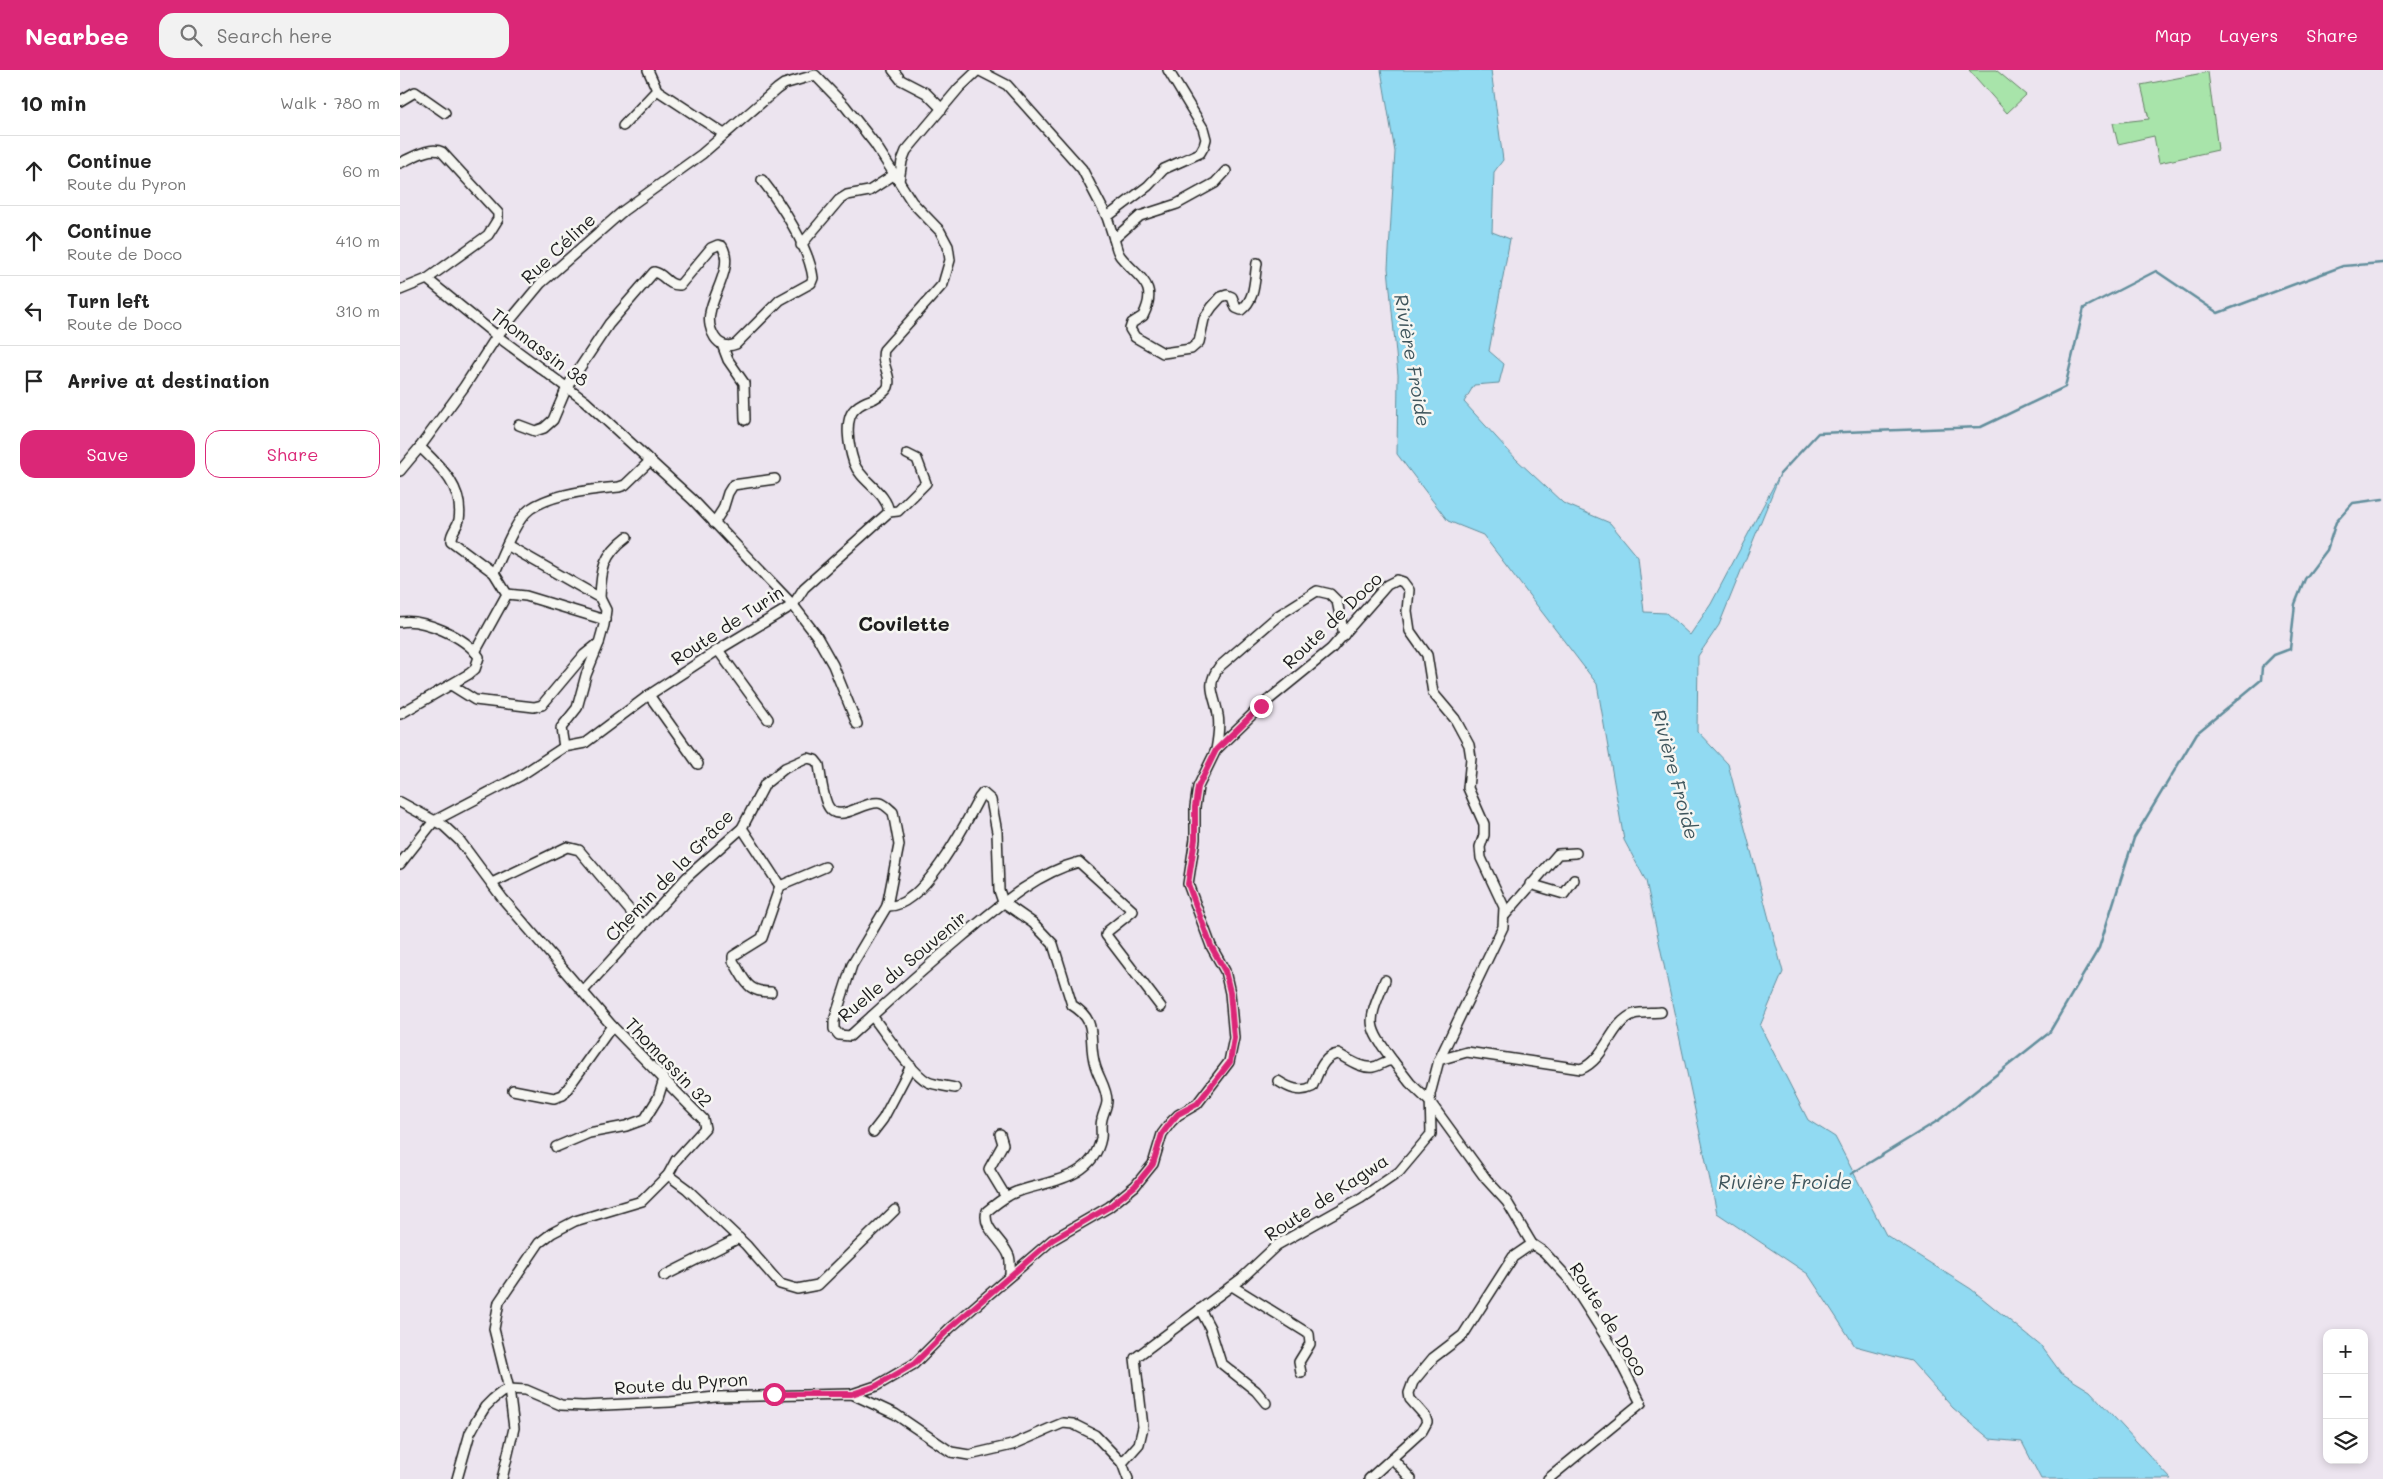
<!DOCTYPE html>
<meta charset="utf-8">
<style>
:root{--surface:#fff;--page:#f2f2f2;--text:#222;--muted:#767676;--line:#e0e0e0;--accent:#db2777}
body{margin:0;font-family:Mali,sans-serif;background:var(--page);color:var(--text)}
.controls{position:absolute;right:15px;bottom:15px;display:grid;overflow:hidden;border-radius:10px;box-shadow:0 2px 8px #0003}
.controls button{width:45px;height:45px;display:grid;place-items:center;padding:0;border:0;border-bottom:1px solid var(--line);background:var(--surface);color:var(--text);font:25px sans-serif}
.stop{position:absolute;width:15px;height:15px;margin:-11px;border:4px solid #db2777;border-radius:50%;background:#fff}
.stop.end{background:#db2777;border-color:#fff;box-shadow:0 1px 5px #0008}
.list{margin:0;padding:0;list-style:none}
h2{display:flex;justify-content:space-between;align-items:center;height:65px;margin:0;padding:0 20px;font-size:21px}
h2 small{font-size:16px;font-weight:400;color:var(--muted)}
.list li{display:grid;grid-template-columns:32px 1fr auto;gap:15px;align-items:center;box-sizing:border-box;height:70px;padding:0 20px;border-top:1px solid var(--line)}
.list b{display:block;font-size:19px;white-space:nowrap}
.list p{margin:0;font-size:16px;white-space:nowrap;color:var(--muted)}
.list em{font-size:16px;font-style:normal;color:var(--muted)}
.actions{display:flex;gap:10px;padding:15px 20px}
.actions a{flex:1;padding:11px 0;border:1px solid var(--accent);border-radius:15px;text-align:center;font-size:18px;color:var(--accent)}
.actions .main{background:var(--accent);color:#fff}
.icon{flex:none;width:28px;height:28px;fill:none;stroke:currentColor;stroke-width:2;stroke-linecap:round;stroke-linejoin:round}
.map{position:relative;flex:none;width:1983px;height:1409px;overflow:hidden}
header{display:flex;align-items:center;gap:30px;box-sizing:border-box;height:70px;padding:0 25px;background:var(--accent);color:#fff}
header strong{font-size:24px}
nav{display:flex;gap:28px;margin-inline-start:auto;font-size:18px}
.search{width:350px;height:45px;background:var(--page);display:flex;align-items:center;gap:12px;box-sizing:border-box;padding:0 18px;border-radius:15px;color:var(--muted);font-size:19px}
main{display:flex}
aside{flex:1;background:var(--surface)}
.map>svg:first-child{display:block}
.green{fill:#a8e4aa;stroke:#628063}
.water{fill:#91daf2;stroke:#628e9c}
.lines{fill:none;stroke-linecap:round;stroke-linejoin:round}
.stream{stroke:#628e9c;stroke-width:2.5}
.street-casing{stroke:#1c1c1c;stroke-width:12}
.street{stroke:#f6f6f2;stroke-width:9}
.route{stroke:#db2777;stroke-width:6}
.labels{text-anchor:middle;dominant-baseline:central;stroke-width:5;stroke-linejoin:round;paint-order:stroke}
.street-label{font-size:18px;fill:#1c1c1c;stroke:#f6f6f2}
.water-label{font-size:19px;font-style:italic;fill:#3f555c;stroke:#f6f6f2}
.quarter-label{font-size:20px;font-weight:bold;fill:#1c1c1c;stroke:#f6f6f2}
</style>
<header>
<strong>Nearbee</strong>
<div class="search"><svg class="icon" aria-label="search" viewBox="0 0 24 24"><circle cx="10" cy="10" r="6"/><path d="M15 15l6 6"/></svg>Search here</div>
<nav><a>Map</a><a>Layers</a><a>Share</a></nav>
</header>
<main>
<aside>
<h2>10 min<small>Walk · 780 m</small></h2>
<ul class="list">
<li><svg class="icon" aria-label="ahead" viewBox="0 0 24 24"><path d="M12 20V5M6 11l6-6 6 6"/></svg><div><b>Continue</b><p>Route du Pyron</p></div><em>60 m</em></li>
<li><svg class="icon" aria-label="ahead" viewBox="0 0 24 24"><path d="M12 20V5M6 11l6-6 6 6"/></svg><div><b>Continue</b><p>Route de Doco</p></div><em>410 m</em></li>
<li><svg class="icon" aria-label="left" viewBox="0 0 24 24"><path d="M17 20v-9H6M10 6l-5 5 5 5"/></svg><div><b>Turn left</b><p>Route de Doco</p></div><em>310 m</em></li>
<li><svg class="icon" aria-label="arrive" viewBox="0 0 24 24"><path d="M6 21V4h12l-3 4 3 4H6"/></svg><div><b>Arrive at destination</b></div></li>
</ul>
<div class="actions"><a class="main">Save</a><a>Share</a></div>
</aside>
<div class="map">
<svg width="1983" height="1409" viewBox="0 0 1983 1409">
<rect width="100%" height="100%" fill="#ece4ef"/>
<filter id="ink" filterUnits="userSpaceOnUse"><feTurbulence type="fractalNoise" baseFrequency=".02" numOctaves="2"/><feDisplacementMap in="SourceGraphic" scale="10" xChannelSelector="R" yChannelSelector="G"/><feConvolveMatrix kernelMatrix="1 2 1 2 8 2 1 2 1" color-interpolation-filters="sRGB"/></filter>
<g filter="url(#ink)">
<g class="green">
<path d="M1569 0H1596L1626 25 1607 43Z"/>
<path d="M1808 2 1818 80 1759 93 1754 66 1718 74 1713 53 1749 49 1741 15Z"/>
</g>
<path class="water" d="M981 0H1091L1103 90 1094 102 1092 162 1110 169 1089 281 1104 294 1099 313 1074 315 1064 332 1116 389 1163 433 1210 453 1238 487 1244 542 1266 543 1290 565 1311 534 1381 402 1319 555 1298 586 1297 661 1328 694 1383 902 1360 956 1408 1050 1435 1067 1486 1165 1571 1219 1642 1277 1661 1303 1690 1321 1771 1409H1641L1622 1372 1590 1369 1553 1338 1511 1291 1455 1276 1408 1204 1317 1143 1246 811 1224 770 1197 614 1083 465 1048 451 997 384 998 305 988 198 995 82Z"/>
<g class="lines">
<g class="stream">
<path d="M1380 404 1418 363 1581 357 1665 317 1684 238 1756 201 1818 243 1943 196 1983 193"/>
<path d="M1451 1104 1539 1050 1649 963 1699 878 1734 768 1797 663 1861 610 1862 597 1874 585 1890 579 1895 534 1905 509 1927 480 1936 452 1953 433 1983 429"/>
</g>
<g class="street-casing">
<g id="street">
<path d="M493 0 501 10 526 23 542 39"/>
<path d="M578 0 607 15 682 99 707 147 714 169 740 146 777 134 815 113 826 101"/>
<path d="M257 20 324 64"/>
<path d="M0 31 15 22 45 43"/>
<path d="M223 56 257 20 248 0"/>
<path d="M0 93C12 88 29 76 42 82L98 143V149L88 165 27 209 0 220"/>
<path d="M499 111 502 91 506 81 559 18 578 0"/>
<path d="M707 147 748 116 764 99 800 83 804 76 806 69 803 58 768 0"/>
<path d="M714 169C716 175 717 183 721 187 739 209 759 214 743 246L732 253 730 259 735 267 763 283 791 279 799 272 804 249 812 237 821 227 827 225 832 227 836 238 841 240C856 229 854 210 857 193"/>
<path d="M401 175 439 130 447 125 469 121 495 104"/>
<path d="M27 209 97 266 185 331 293 430 393 535 416 565 433 595 457 654"/>
<path d="M323 277 328 290 344 313 345 350"/>
<path d="M119 355 135 361 144 358 153 350 167 317 209 254 254 202C265 204 267 216 280 215L311 178 318 175 322 176C334 196 313 223 310 243 307 259 317 282 336 274L380 230 411 213 413 208C409 177 381 134 362 110"/>
<path d="M20 377C41 397 64 418 59 450 57 458 50 463 51 471L94 503 107 524 75 582"/>
<path d="M0 401 20 377 64 317 97 266 141 213 223 141 302 84 377 19 384 14 415 5 445 36 475 74 512 132 540 161 548 176 550 190 543 214 484 280C480 293 492 306 488 317 485 323 478 326 473 329 467 331 460 334 456 338 443 348 449 378 454 393 461 412 486 421 489 442L404 518 393 535 318 580 249 625 185 673 164 677 120 706 34 751 0 794"/>
<path d="M489 442 498 441 526 413 517 389 507 384"/>
<path d="M314 453 323 439 328 423 333 415 375 409"/>
<path d="M94 503C102 486 115 450 130 439 151 424 194 419 219 417L225 415 250 391"/>
<path d="M107 524 126 526 205 550"/>
<path d="M200 528C201 500 203 485 227 467"/>
<path d="M0 552C23 548 66 567 79 587L75 599 69 604 0 644"/>
<path d="M318 580 368 649"/>
<path d="M51 615 75 630 134 637 142 635 184 585 199 573 204 555 206 540 200 528 107 475"/>
<path d="M249 625 298 694"/>
<path d="M164 677 161 658 177 638 186 605 199 573"/>
<path d="M816 680C818 669 820 656 818 645 815 625 805 616 819 597L879 545 917 521 930 524 937 531 944 565"/>
<path d="M0 732 44 756 60 771 103 829 212 956 291 1037 303 1049 305 1058 276 1090 268 1105 242 1131 175 1151 152 1163 139 1173 99 1232 94 1259 109 1319 114 1358 102 1409"/>
<path d="M342 758 380 816"/>
<path d="M92 813 167 777 179 780 242 855"/>
<path d="M1130 814 1164 824 1174 810"/>
<path d="M487 836 452 895 434 951V959L439 965 450 966C488 931 525 898 564 865 598 837 636 803 679 792L733 841 708 861 706 865 761 937"/>
<path d="M1105 845 1158 784 1176 783"/>
<path d="M985 910C968 953 965 953 993 991"/>
<path d="M183 921 287 807 342 758 365 714 385 698 408 688 415 690 419 695C421 707 422 722 427 734 437 757 463 730 480 733 485 734 489 739 493 742L499 775 487 836C522 839 565 755 579 728L583 723 591 730 597 762 599 820 603 832 633 853 653 874 672 935C700 952 687 969 695 995 698 1007 707 1018 707 1031 707 1037 703 1043 702 1049 700 1056 702 1062 701 1068 693 1110 647 1111 616 1122 605 1126 596 1134 587 1141 581 1158 604 1171 609 1186 611 1192 610 1199 610 1206"/>
<path d="M371 922C346 922 346 911 333 891V886L362 868 380 816 425 797"/>
<path d="M472 946C485 962 511 1003 528 1012 535 1015 546 1016 555 1018"/>
<path d="M878 1011C889 1018 900 1023 912 1017 918 1005 922 986 938 984 948 989 961 999 973 997 981 996 986 989 993 991L1010 1013 1030 1032 1086 1109 1107 1132 1132 1174 1144 1182 1169 1209 1213 1278 1241 1333 1148 1409"/>
<path d="M113 1020 154 1028 163 1025 212 956"/>
<path d="M473 1062 483 1049 511 996"/>
<path d="M600 1064 603 1074 589 1099 606 1127"/>
<path d="M156 1077 189 1063 226 1056 245 1049 258 1028 264 1009"/>
<path d="M268 1105 287 1119 346 1175 380 1214 397 1219 418 1215 495 1140"/>
<path d="M264 1206 339 1168"/>
<path d="M832 1216 909 1264 910 1274 899 1292 901 1303"/>
<path d="M800 1239 810 1258 821 1293 856 1321 866 1333"/>
<path d="M452 1324 476 1316 514 1294 550 1258 652 1170 709 1137 735 1116 753 1094 762 1064 771 1052 778 1045 797 1034 829 992 834 968 830 923 825 901 811 876 788 814 795 769V737L798 717 816 680 826 670 861 636 931 579 987 515 997 510 1003 512 1009 520 1007 541 1010 561 1027 585 1033 623 1055 649 1069 675 1071 688 1068 718 1084 754V765L1080 777 1081 788 1104 837 1103 857 1039 990"/>
<path d="M992 1388 1011 1409"/>
<path d="M722 1393 739 1374 743 1357 735 1288 842 1208 877 1175 961 1128 999 1102 1031 1064 1030 1024 1039 990 1067 982 1181 999C1207 988 1210 953 1234 944 1242 942 1253 943 1261 942"/>
<path d="M57 1409 70 1363 77 1350 85 1337 93 1329 102 1322 109 1319 126 1320 161 1335 183 1336 270 1332 315 1327 452 1324 495 1344 551 1382 569 1385 612 1375 651 1358 663 1353 673 1354 695 1365 722 1393 728 1409"/>
<path d="M969 1409 1022 1361 1027 1352 1025 1346 1010 1329 1009 1323 1013 1312 1033 1288 1063 1265 1113 1187 1132 1174"/>
</g>
</g>
<use href="#street" class="street"/>
</g>
</g>
<g class="lines" filter="url(#ink)">
<path class="route" d="M374 1324H452L476 1316 514 1294 550 1258 652 1170 709 1137 735 1116 753 1094 762 1064 771 1052 778 1044 797 1034 830 992 834 968 830 922 825 901 811 876 788 814 795 769V737L798 717 816 680 861 636"/>
</g>
<g class="labels">
<g class="street-label">
<text transform="translate(158 178) rotate(-43)">Rue Céline</text>
<text transform="translate(140 277) rotate(37)">Thomassin 38</text>
<text transform="translate(932 550) rotate(-44)">Route de Doco</text>
<text transform="translate(327 555) rotate(-33)">Route de Turin</text>
<text transform="translate(269 805) rotate(-46)">Chemin de la Grâce</text>
<text transform="translate(502 896) rotate(-40)">Ruelle du Souvenir</text>
<text transform="translate(269 992) rotate(46)">Thomassin 32</text>
<text transform="translate(926 1127) rotate(-33)">Route de Kagwa</text>
<text transform="translate(1209 1249) rotate(58)">Route de Doco</text>
<text transform="translate(281 1313) rotate(-4)">Route du Pyron</text>
</g>
<g class="water-label">
<text transform="translate(1013 290) rotate(80)">Rivière Froide</text>
<text transform="translate(1276 704) rotate(75)">Rivière Froide</text>
<text x="1385" y="1111">Rivière Froide</text>
</g>
<g class="quarter-label">
<text x="504" y="553">Covilette</text>
</g>
</g>
</svg>
<div class="controls">
<button>+</button>
<button>−</button>
<button><svg class="icon" aria-label="layers" viewBox="0 0 24 24"><path d="M12 4l9 5-9 5-9-5zM3 14l9 5 9-5"/></svg></button>
</div>
<div class="stop" style="left:374px;top:1324px"></div>
<div class="stop end" style="left:861px;top:636px"></div>
</div>
</main>
